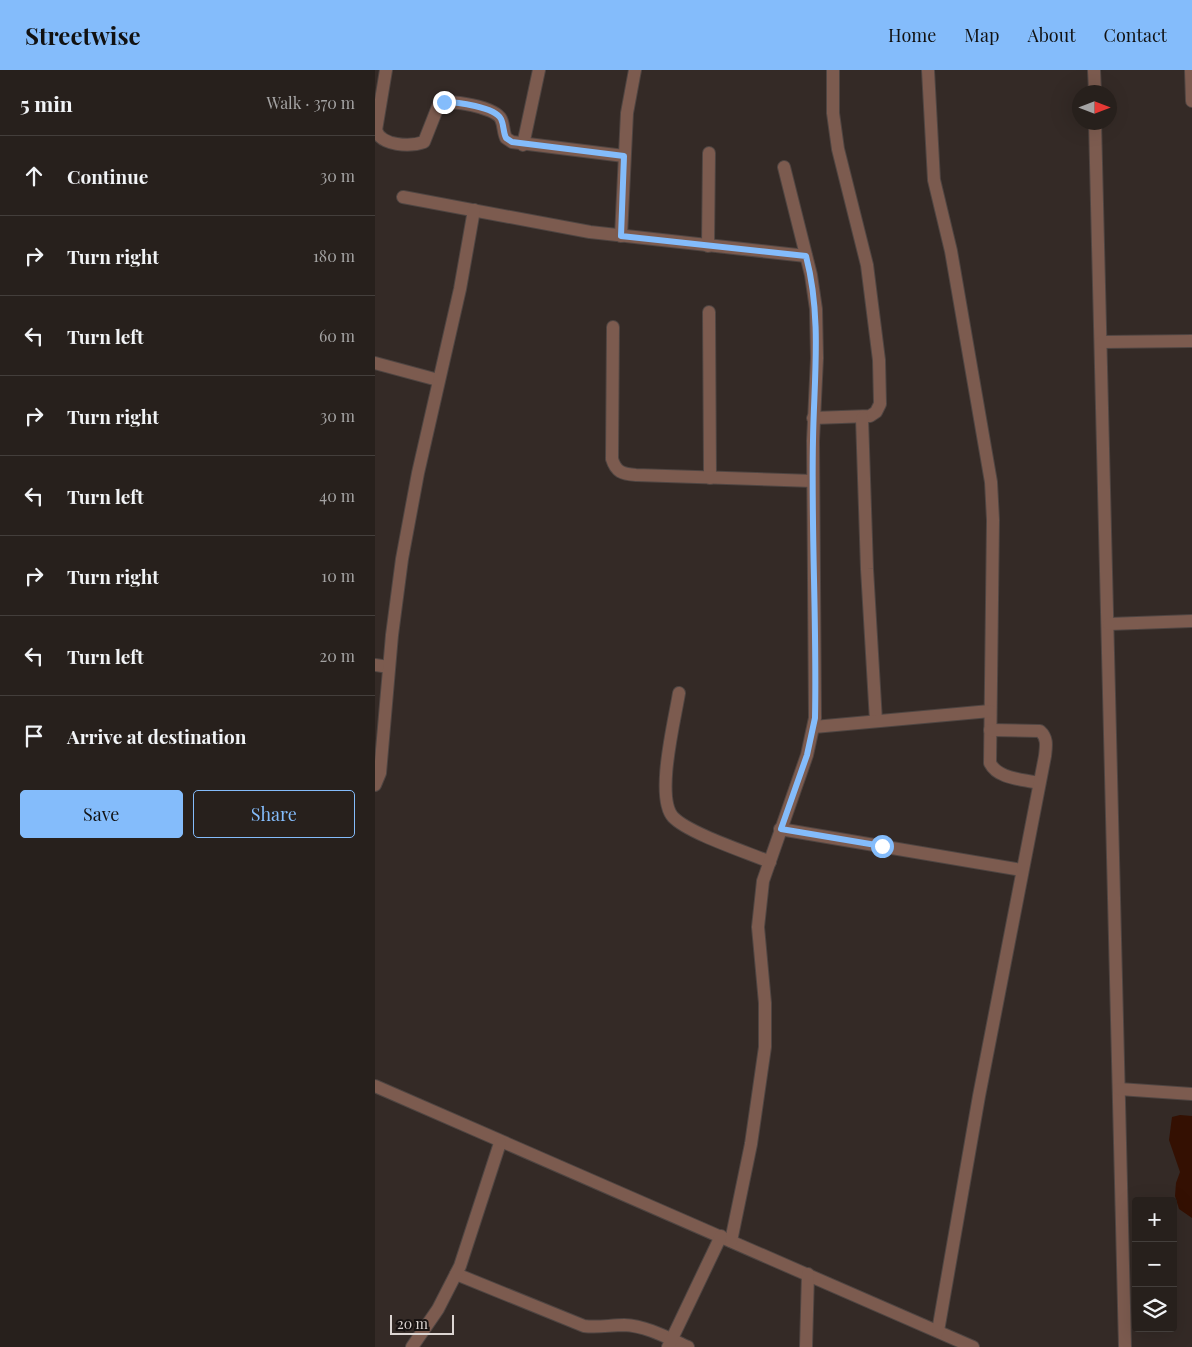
<!DOCTYPE html>
<meta charset="utf-8">
<style>
:root{--surface:#27201c;--page:#332d29;--text:#f1f3f6;--muted:#a4a3a3;--line:#433e3b;--accent:#84bcfb}
body{margin:0;font-family:"Playfair Display",serif;background:var(--page);color:var(--text)}
.controls{position:absolute;right:15px;bottom:15px;display:grid;overflow:hidden;border-radius:5px;box-shadow:0 5px 20px #0002}
.controls button{width:45px;height:45px;display:grid;place-items:center;padding:0;border:0;border-bottom:1px solid var(--line);background:var(--surface);color:var(--text);font:25px sans-serif}
.compass{position:absolute;left:697px;top:15px;width:45px;height:45px;border-radius:50%;background:var(--surface);box-shadow:0 5px 20px #0002;rotate:90deg}
.scale{position:absolute;left:15px;bottom:12px;width:64px;box-sizing:border-box;padding-left:5px;border:2px solid #dcd5d2;border-top:0;font-size:14px;line-height:18px;white-space:nowrap;color:#dcd5d2;-webkit-text-stroke:4px #181312;paint-order:stroke}
.stop{position:absolute;width:15px;height:15px;margin:-11px;border:4px solid #84bcfb;border-radius:50%;background:#fff}
.stop.end{background:#84bcfb;border-color:#fff;box-shadow:0 1px 5px #0008}
.list{margin:0;padding:0;list-style:none}
h2{display:flex;justify-content:space-between;align-items:center;height:65px;margin:0;padding:0 20px;font-size:21px}
h2 small{font-size:16px;font-weight:400;color:var(--muted)}
.list li{display:grid;grid-template-columns:32px 1fr auto;gap:15px;align-items:center;box-sizing:border-box;height:80px;padding:0 20px;border-top:1px solid var(--line)}
.list b{display:block;font-size:19px;white-space:nowrap}
.list em{font-size:16px;font-style:normal;color:var(--muted)}
.actions{display:flex;gap:10px;padding:15px 20px}
.actions a{flex:1;padding:11px 0;border:1px solid var(--accent);border-radius:5px;text-align:center;font-size:18px;color:var(--accent)}
.actions .main{background:var(--accent);color:#111}
.icon{flex:none;width:28px;height:28px;fill:none;stroke:currentColor;stroke-width:2;stroke-linecap:round;stroke-linejoin:round}
.map{position:relative;flex:none;width:817px;height:1277px;overflow:hidden}
header{display:flex;align-items:center;gap:30px;box-sizing:border-box;height:70px;padding:0 25px;background:var(--accent);color:#111}
header strong{font-size:24px}
nav{display:flex;gap:28px;margin-inline-start:auto;font-size:18px}
main{display:flex}
aside{flex:1;background:var(--surface)}
.map>svg:first-child{display:block}
.water{fill:#341002}
.lines{fill:none;stroke-linecap:round;stroke-linejoin:round}
.minor-casing{stroke:#4f4542;stroke-width:14}
.minor{stroke:#7c5b4f;stroke-width:12}
.route{stroke:#84bcfb;stroke-width:6}
</style>
<header>
<strong>Streetwise</strong>
<nav><a>Home</a><a>Map</a><a>About</a><a>Contact</a></nav>
</header>
<main>
<aside>
<h2>5 min<small>Walk · 370 m</small></h2>
<ul class="list">
<li><svg class="icon" aria-label="ahead" viewBox="0 0 24 24"><path d="M12 20V5M6 11l6-6 6 6"/></svg><div><b>Continue</b></div><em>30 m</em></li>
<li><svg class="icon" aria-label="right" viewBox="0 0 24 24"><path d="M7 20v-9h11M14 6l5 5-5 5"/></svg><div><b>Turn right</b></div><em>180 m</em></li>
<li><svg class="icon" aria-label="left" viewBox="0 0 24 24"><path d="M17 20v-9H6M10 6l-5 5 5 5"/></svg><div><b>Turn left</b></div><em>60 m</em></li>
<li><svg class="icon" aria-label="right" viewBox="0 0 24 24"><path d="M7 20v-9h11M14 6l5 5-5 5"/></svg><div><b>Turn right</b></div><em>30 m</em></li>
<li><svg class="icon" aria-label="left" viewBox="0 0 24 24"><path d="M17 20v-9H6M10 6l-5 5 5 5"/></svg><div><b>Turn left</b></div><em>40 m</em></li>
<li><svg class="icon" aria-label="right" viewBox="0 0 24 24"><path d="M7 20v-9h11M14 6l5 5-5 5"/></svg><div><b>Turn right</b></div><em>10 m</em></li>
<li><svg class="icon" aria-label="left" viewBox="0 0 24 24"><path d="M17 20v-9H6M10 6l-5 5 5 5"/></svg><div><b>Turn left</b></div><em>20 m</em></li>
<li><svg class="icon" aria-label="arrive" viewBox="0 0 24 24"><path d="M6 21V4h12l-3 4 3 4H6"/></svg><div><b>Arrive at destination</b></div></li>
</ul>
<div class="actions"><a class="main">Save</a><a>Share</a></div>
</aside>
<div class="map">
<svg width="817" height="1277" viewBox="0 0 817 1277">
<rect width="100%" height="100%" fill="#342a26"/>
<path class="water" d="M805 1045 817 1046V1148L804 1139 800 1126 801 1113 805 1102 794 1070 797 1047Z"/>
<g class="lines">
<g class="minor-casing">
<g id="minor">
<path d="M11 0 1 60C6 76 35 77 49 72L64 34C75 29 120 37 126 49 129 55 128 62 131 68L137 72 249 86"/>
<path d="M553 0 559 110 576 181 616 412 618 450 615 693C623 709 647 709 663 713"/>
<path d="M719 0 720 22"/>
<path d="M816 0 817 31"/>
<path d="M720 52 750 1277"/>
<path d="M148 75 164 0"/>
<path d="M28 127 215 162 431 186"/>
<path d="M246 166 252 43 260 0"/>
<path d="M333 176 334 83"/>
<path d="M334 242 335 408"/>
<path d="M238 257 237 389C241 402 247 404 261 405L438 411"/>
<path d="M727 272 817 271"/>
<path d="M0 293 63 310"/>
<path d="M438 348 495 346 501 342 505 334 504 290 492 195 463 79 458 43V0"/>
<path d="M487 348 492 499 501 651"/>
<path d="M734 554 817 551"/>
<path d="M0 595 14 597"/>
<path d="M304 623C300 649 280 727 298 747 313 763 371 782 395 792"/>
<path d="M439 657 615 641"/>
<path d="M0 715 5 703 17 565 27 489 43 403 85 219 99 140"/>
<path d="M405 759 647 800"/>
<path d="M0 1016 598 1277"/>
<path d="M744 1019 817 1024"/>
<path d="M356 1171 376 1074 390 977V933L383 857 388 811 432 685 440 648 438 371 442 288 441 239 436 205 409 97"/>
<path d="M81 1204 209 1256C223 1258 235 1255 249 1255 272 1256 293 1268 313 1277"/>
<path d="M563 1261 604 1026 670 686C671 677 673 668 665 661L615 660"/>
<path d="M37 1277 63 1239 85 1196 125 1073"/>
<path d="M293 1277 346 1166"/>
<path d="M431 1277 433 1204"/>
</g>
</g>
<use href="#minor" class="minor"/>
</g>
<g class="lines">
<path class="route" d="M69 32C82 32 120 37 126 49 129 55 128 62 131 68L137 72 249 86 246 166 431 186C447 247 439 308 438 370 436 463 442 555 440 648L432 685 406 759 507 776"/>
</g>
</svg>
<div class="controls">
<button>+</button>
<button>−</button>
<button><svg class="icon" aria-label="layers" viewBox="0 0 24 24"><path d="M12 4l9 5-9 5-9-5zM3 14l9 5 9-5"/></svg></button>
</div>
<svg class="compass" viewBox="-18 -18 36 36"><path d="M0-13l5 13h-10z" fill="#e53935"/><path d="M0 13l5-13h-10z" fill="#a4a3a3"/></svg>
<div class="scale">20 m</div>
<div class="stop" style="left:507px;top:776px"></div>
<div class="stop end" style="left:69px;top:32px"></div>
</div>
</main>
